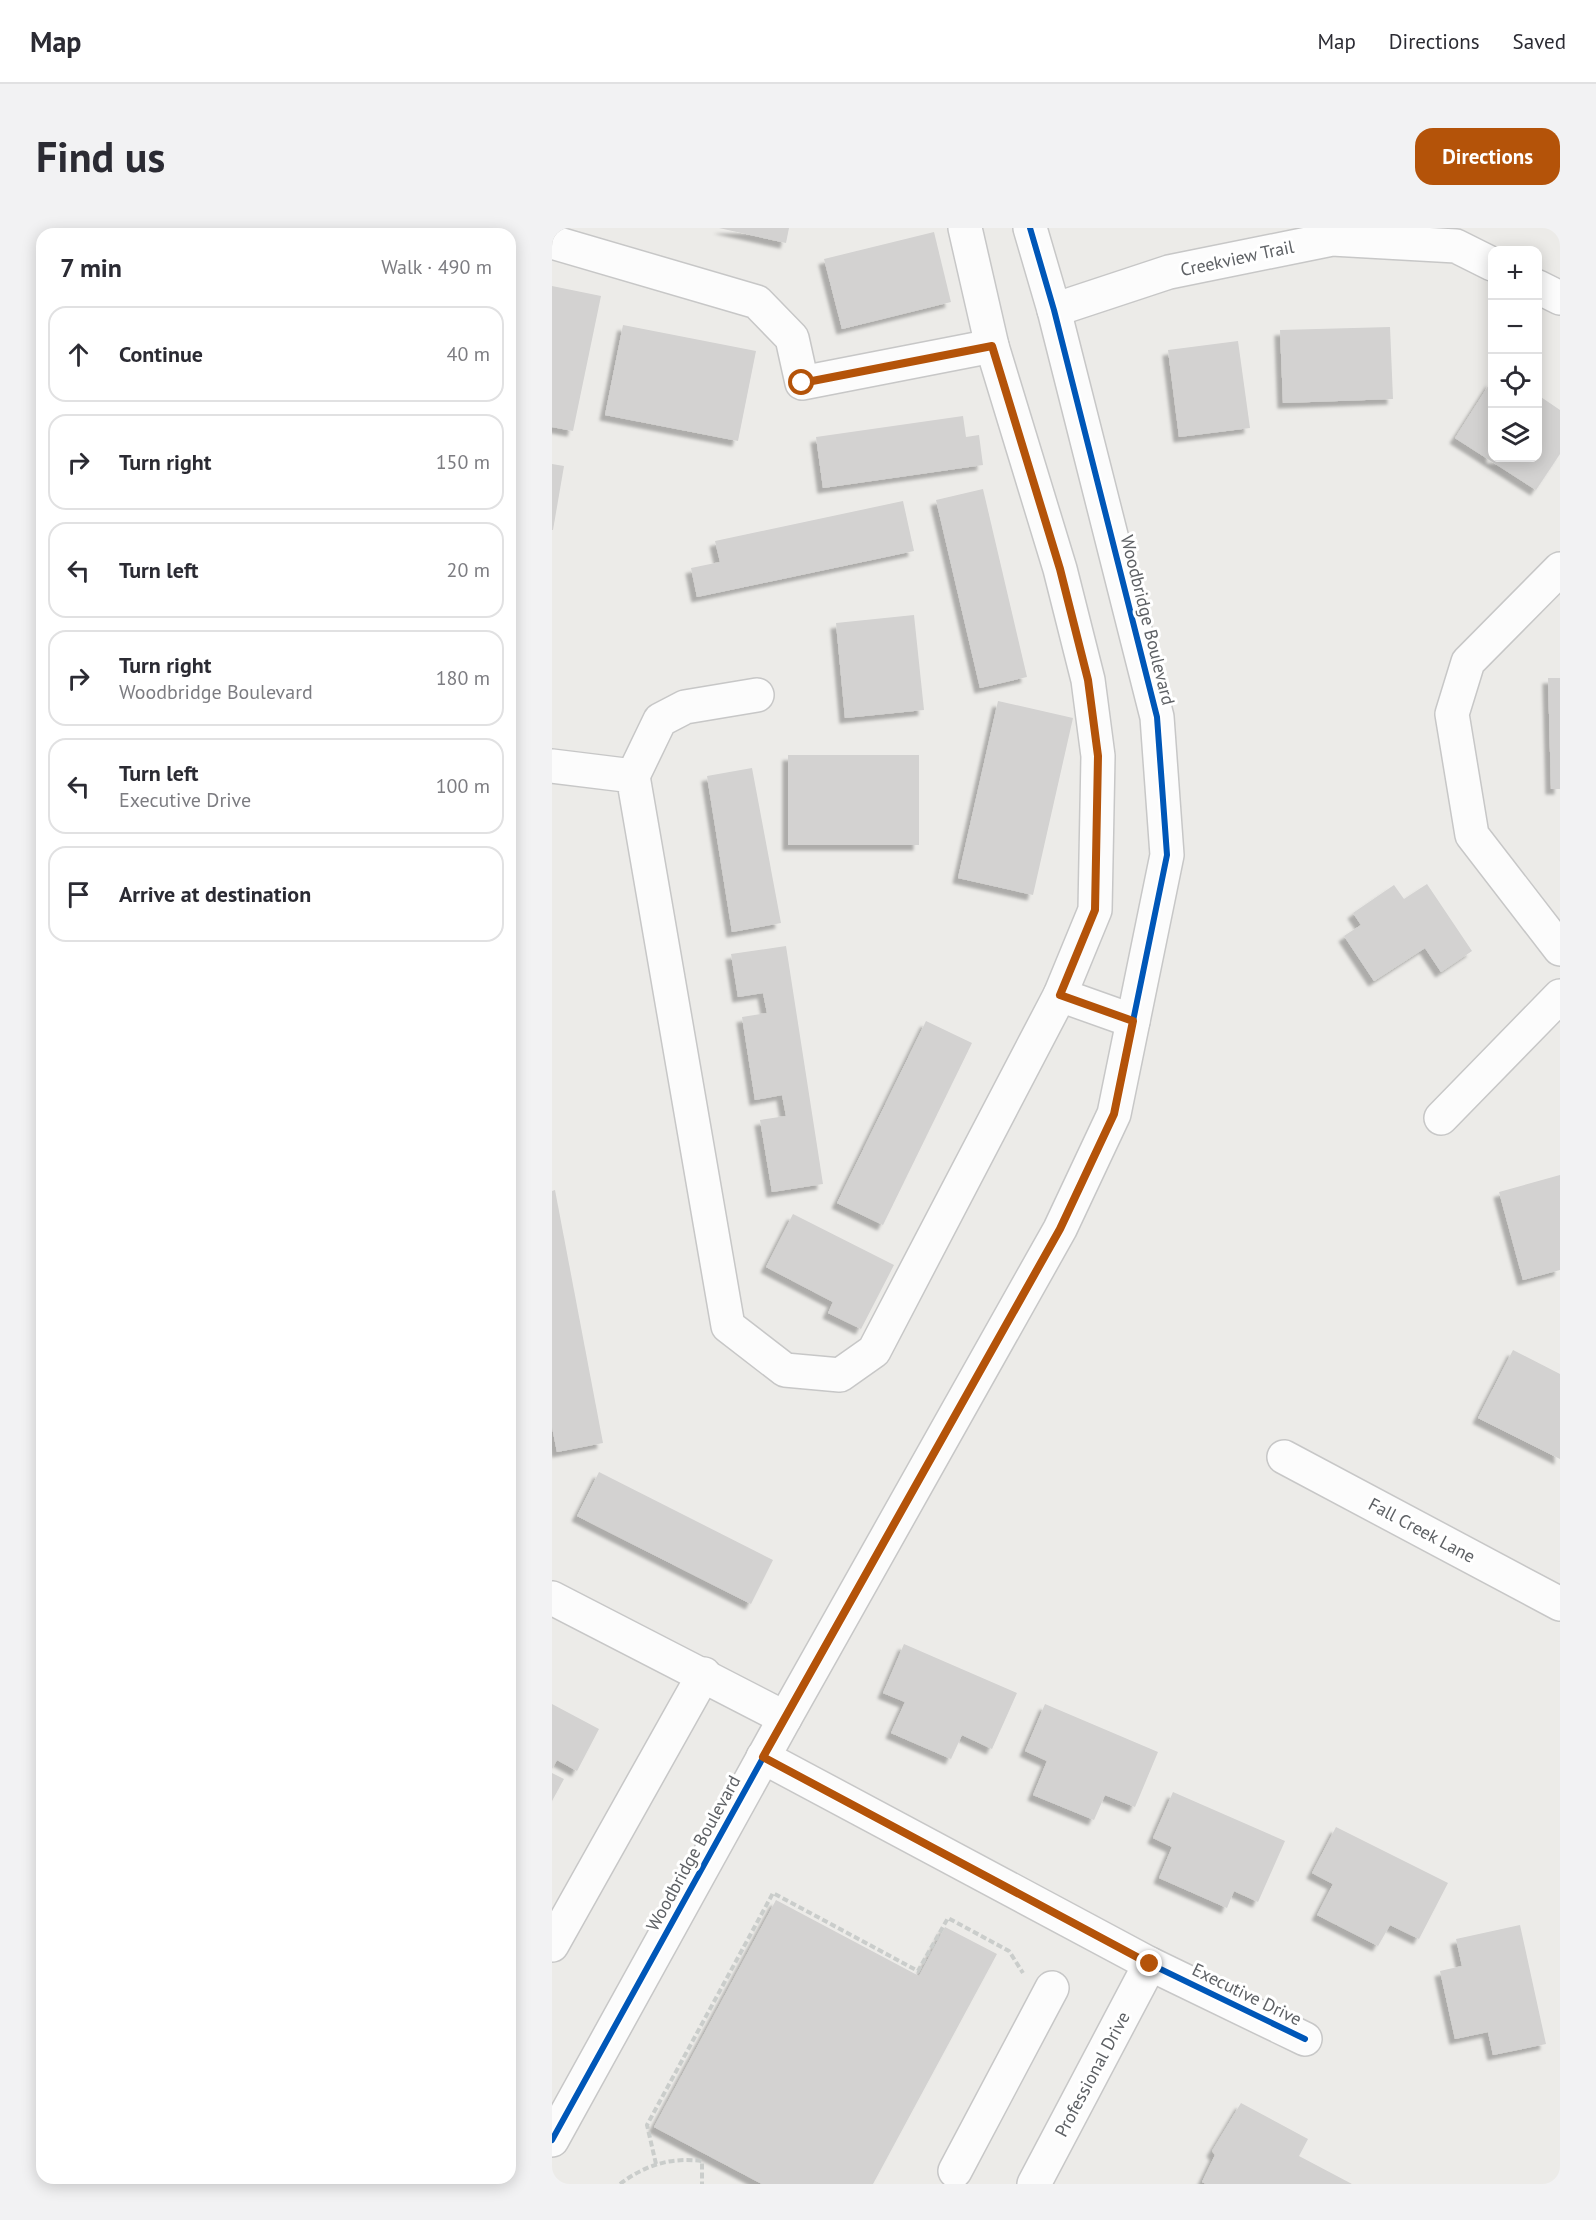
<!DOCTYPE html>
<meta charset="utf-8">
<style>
:root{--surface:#fff;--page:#f2f2f3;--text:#2b2b33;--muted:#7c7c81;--line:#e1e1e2;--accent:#b45309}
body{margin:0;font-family:"PT Sans",sans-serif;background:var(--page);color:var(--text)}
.controls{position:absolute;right:18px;top:18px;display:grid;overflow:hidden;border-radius:12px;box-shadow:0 3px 15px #0003}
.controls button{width:54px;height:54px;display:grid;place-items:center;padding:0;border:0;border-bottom:2px solid var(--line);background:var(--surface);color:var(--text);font:30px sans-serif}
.stop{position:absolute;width:18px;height:18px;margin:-14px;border:4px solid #b45309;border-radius:50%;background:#fff}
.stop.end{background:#b45309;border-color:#fff;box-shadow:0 2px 6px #0008}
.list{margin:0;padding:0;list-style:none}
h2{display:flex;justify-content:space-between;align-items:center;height:78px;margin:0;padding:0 24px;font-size:26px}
h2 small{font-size:20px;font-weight:400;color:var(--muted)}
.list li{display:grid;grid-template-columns:39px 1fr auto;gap:18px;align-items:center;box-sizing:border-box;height:96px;margin:0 12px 12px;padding:0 12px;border:2px solid var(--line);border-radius:18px}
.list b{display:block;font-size:22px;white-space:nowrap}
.list p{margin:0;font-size:20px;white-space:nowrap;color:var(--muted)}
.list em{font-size:20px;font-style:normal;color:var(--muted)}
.icon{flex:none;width:33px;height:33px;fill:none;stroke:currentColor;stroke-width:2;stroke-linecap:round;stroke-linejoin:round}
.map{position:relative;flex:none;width:1008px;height:1956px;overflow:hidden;border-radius:18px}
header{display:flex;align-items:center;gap:36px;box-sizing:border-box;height:84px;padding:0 30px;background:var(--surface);border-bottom:2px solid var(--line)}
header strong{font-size:28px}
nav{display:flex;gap:33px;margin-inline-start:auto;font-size:21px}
.intro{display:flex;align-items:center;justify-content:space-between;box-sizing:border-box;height:144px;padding:0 36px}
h1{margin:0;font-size:42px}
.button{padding:15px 27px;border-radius:18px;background:var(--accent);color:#fff;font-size:21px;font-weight:700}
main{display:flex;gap:36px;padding:0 36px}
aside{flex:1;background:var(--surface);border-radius:18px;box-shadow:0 3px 15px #0003}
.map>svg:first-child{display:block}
.building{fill:#d3d2d1;filter:url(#shadow)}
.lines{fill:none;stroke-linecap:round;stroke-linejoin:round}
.minor-casing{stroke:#c7c7c7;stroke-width:36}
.path{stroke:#cacdcb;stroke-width:4;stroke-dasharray:6 3;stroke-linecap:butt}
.minor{stroke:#fcfcfc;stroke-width:33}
.cycleway-casing{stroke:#fff;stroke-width:10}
.cycleway{stroke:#0057b8;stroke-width:6}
.route{stroke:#b45309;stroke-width:8}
.labels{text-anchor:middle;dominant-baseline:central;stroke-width:6;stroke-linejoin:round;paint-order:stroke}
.street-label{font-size:18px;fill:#5e6165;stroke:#fff}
</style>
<header>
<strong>Map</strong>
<nav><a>Map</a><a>Directions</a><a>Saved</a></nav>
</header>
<div class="intro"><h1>Find us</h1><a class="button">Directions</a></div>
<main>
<aside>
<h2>7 min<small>Walk · 490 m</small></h2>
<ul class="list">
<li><svg class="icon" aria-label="ahead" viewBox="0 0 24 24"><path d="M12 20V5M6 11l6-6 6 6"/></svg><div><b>Continue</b></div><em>40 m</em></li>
<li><svg class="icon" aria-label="right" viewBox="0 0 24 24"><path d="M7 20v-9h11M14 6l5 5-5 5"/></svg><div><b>Turn right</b></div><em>150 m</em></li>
<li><svg class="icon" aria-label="left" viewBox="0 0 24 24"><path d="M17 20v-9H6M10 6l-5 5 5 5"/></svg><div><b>Turn left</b></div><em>20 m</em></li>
<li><svg class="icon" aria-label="right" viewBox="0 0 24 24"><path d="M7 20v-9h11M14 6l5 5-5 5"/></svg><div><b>Turn right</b><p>Woodbridge Boulevard</p></div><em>180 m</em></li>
<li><svg class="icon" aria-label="left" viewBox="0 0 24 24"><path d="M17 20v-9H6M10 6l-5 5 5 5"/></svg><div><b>Turn left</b><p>Executive Drive</p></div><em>100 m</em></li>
<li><svg class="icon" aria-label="arrive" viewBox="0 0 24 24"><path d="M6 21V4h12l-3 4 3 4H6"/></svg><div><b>Arrive at destination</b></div></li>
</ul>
</aside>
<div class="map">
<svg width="1008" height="1956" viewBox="0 0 1008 1956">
<defs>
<filter id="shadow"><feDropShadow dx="-5.5" dy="5.5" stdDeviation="1.5" flood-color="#0004"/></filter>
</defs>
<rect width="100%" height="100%" fill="#ecebe8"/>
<g class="building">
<path d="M167 0H237L234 15Z"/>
<path d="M382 4 399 74 290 101 272 31Z"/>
<path d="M0 58 49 68 21 203 0 199Z"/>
<path d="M71 97 204 123 186 213 53 187Z"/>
<path d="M838 99 841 171 731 175 728 102Z"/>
<path d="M686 113 698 200 627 209 616 122Z"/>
<path d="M940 152V230H986V167L1008 182V226L984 262 903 210Z"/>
<path d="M411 188 414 209 427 207 431 237 271 260 264 209Z"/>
<path d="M0 236 12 238 1 302H0Z"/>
<path d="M431 261 475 449 428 460 384 272Z"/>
<path d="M351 273 362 323 145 369 139 340 168 334 163 313Z"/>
<path d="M362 387 372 482 293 490 284 395Z"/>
<path d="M996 450H1008V561H999Z"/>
<path d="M446 473 521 490 481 667 406 650Z"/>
<rect x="236" y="527" width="131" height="90"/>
<path d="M200 540 229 695 180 704 155 548Z"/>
<path d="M875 656 920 723 889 744 873 720 822 753 792 708 809 697 801 685 842 657 852 671Z"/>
<path d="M234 718 271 956 220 964 208 892 234 888 230 867 203 872 190 789 215 785 211 765 186 769 179 726Z"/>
<path d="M374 793 420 815 331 997 285 975Z"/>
<path d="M1008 947V1042L971 1052 947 964Z"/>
<path d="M3 962 51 1215 5 1224 0 1199V963Z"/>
<path d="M241 986 342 1037 309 1101 276 1085 281 1074 214 1039Z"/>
<path d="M961 1122 1008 1146V1231L926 1190Z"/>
<path d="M47 1244 221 1332 199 1376 25 1288Z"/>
<path d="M352 1416 465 1465 440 1521 410 1507 399 1531 339 1505 353 1474 331 1465Z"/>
<path d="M0 1476 47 1501 25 1543 5 1532 0 1541Z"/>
<path d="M493 1476 606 1524 583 1579 553 1567 542 1592 481 1567 495 1533 473 1523Z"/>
<path d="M0 1545 12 1551 0 1573Z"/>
<path d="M621 1564 733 1613 706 1674 682 1663 675 1680 607 1650 620 1619 601 1610Z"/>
<path d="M784 1599 896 1655 867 1711 838 1697 826 1718 765 1687 781 1656 760 1645Z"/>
<path d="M224 1672 367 1748 393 1699 445 1726 321 1956H210L102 1899Z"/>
<path d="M968 1697 994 1816 941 1827 936 1804 903 1811 888 1743 910 1738 904 1711Z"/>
<path d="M689 1875 756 1911 747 1928 800 1956H654L650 1954 663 1927 660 1923Z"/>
</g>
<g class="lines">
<g class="minor-casing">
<g id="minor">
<path d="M0 14 205 74 240 110 250 155 440 118"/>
<path d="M986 59 1008 70"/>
<path d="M502 82 617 44 780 11 904 18 940 36"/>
<path d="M1008 341 916 434 900 486 920 607 1008 721"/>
<path d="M0 538 81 548 176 1098 233 1142 288 1147 322 1123 508 767 543 682 546 528 536 452 508 341 440 118 413 0"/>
<path d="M81 548 108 492 133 479 205 467"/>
<path d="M508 767 581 793"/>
<path d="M889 890 1008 768"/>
<path d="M732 1229 1008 1376"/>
<path d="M0 1370 233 1490"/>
<path d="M211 1529 598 1736 753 1811"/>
<path d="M0 1717 152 1446"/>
<path d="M0 1912 233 1490 508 1001 562 886 615 627 605 489 502 82 478 0"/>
<path d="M403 1943 500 1760"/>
<path d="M482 1956 598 1736"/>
</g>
</g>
<g class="path">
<path d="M104 1936 95 1897 221 1665 366 1743 396 1690 457 1723 471 1745"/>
<path d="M68 1956C93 1937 119 1929 150 1933V1956"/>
</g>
<use href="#minor" class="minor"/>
<g class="cycleway-casing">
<g id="cycleway">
<path d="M211 1529 598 1736 753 1811"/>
<path d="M0 1912 233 1490 508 1001 562 886 615 627 605 489 502 82 478 0"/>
</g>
</g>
<use href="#cycleway" class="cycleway"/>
</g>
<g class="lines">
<path class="route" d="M250 155 440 118 508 341 536 452 546 528 543 682 508 767 581 793 562 886 508 1001 211 1529 598 1736"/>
</g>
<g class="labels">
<g class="street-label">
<text transform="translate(685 30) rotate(-12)">Creekview Trail</text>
<text transform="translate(596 392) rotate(76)">Woodbridge Boulevard</text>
<text transform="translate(870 1302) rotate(28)">Fall Creek Lane</text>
<text transform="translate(141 1625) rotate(-61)">Woodbridge Boulevard</text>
<text transform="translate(695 1766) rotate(26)">Executive Drive</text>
<text transform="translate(540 1846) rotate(-62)">Professional Drive</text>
</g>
</g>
</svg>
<div class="controls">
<button>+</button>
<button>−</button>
<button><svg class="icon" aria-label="locate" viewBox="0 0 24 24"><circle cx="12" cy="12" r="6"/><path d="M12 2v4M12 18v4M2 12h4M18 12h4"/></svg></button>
<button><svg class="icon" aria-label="layers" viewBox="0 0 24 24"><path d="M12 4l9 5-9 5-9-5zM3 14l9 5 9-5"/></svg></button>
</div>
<div class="stop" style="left:250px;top:155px"></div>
<div class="stop end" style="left:598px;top:1736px"></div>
</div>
</main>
